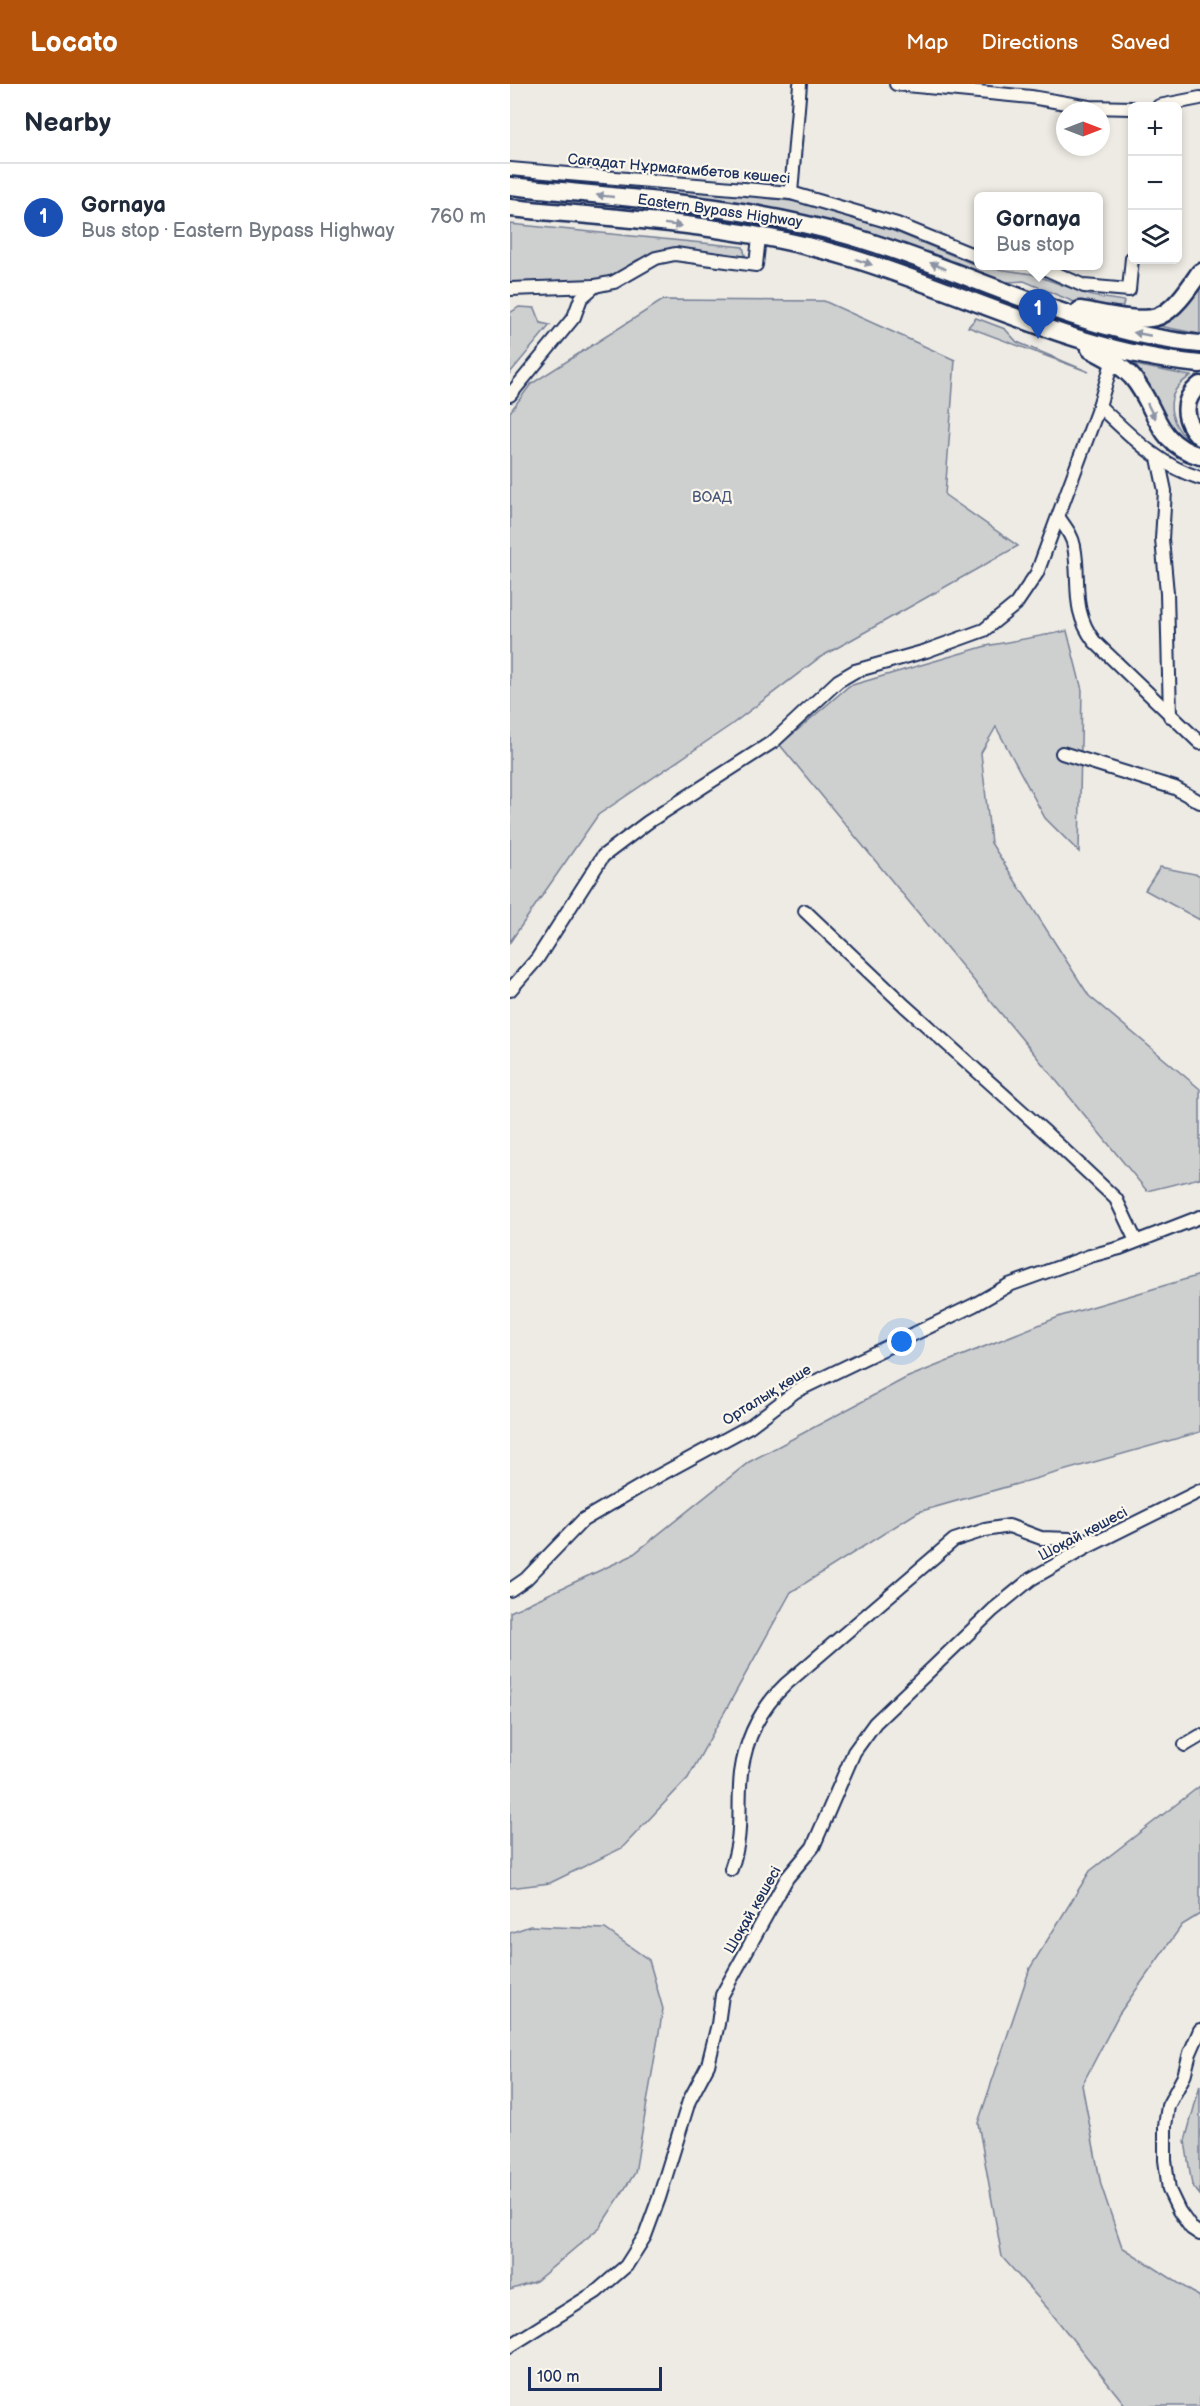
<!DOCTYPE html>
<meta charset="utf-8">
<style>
:root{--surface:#fff;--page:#f2f2f3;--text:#1f2937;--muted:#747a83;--line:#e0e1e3;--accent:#b45309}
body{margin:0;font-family:"Balsamiq Sans",sans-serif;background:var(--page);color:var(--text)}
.controls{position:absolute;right:18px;top:18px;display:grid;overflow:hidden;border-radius:9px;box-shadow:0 3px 9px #0003}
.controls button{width:54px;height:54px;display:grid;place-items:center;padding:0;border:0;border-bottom:2px solid var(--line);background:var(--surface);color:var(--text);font:30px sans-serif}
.compass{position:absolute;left:546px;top:18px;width:54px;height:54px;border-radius:50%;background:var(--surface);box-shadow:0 3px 9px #0003;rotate:90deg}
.scale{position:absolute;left:18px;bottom:15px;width:134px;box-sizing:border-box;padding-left:6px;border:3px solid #1b2f5e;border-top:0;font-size:16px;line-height:21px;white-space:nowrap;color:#1b2f5e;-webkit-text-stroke:4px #fbf7ec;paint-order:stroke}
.you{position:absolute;left:392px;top:1258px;width:21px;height:21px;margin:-15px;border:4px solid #fff;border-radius:50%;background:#1a73e8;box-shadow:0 0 0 9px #1a73e833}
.badge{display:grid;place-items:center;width:39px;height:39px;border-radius:50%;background:var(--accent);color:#fff;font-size:20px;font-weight:700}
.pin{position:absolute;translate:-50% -50px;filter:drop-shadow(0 2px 3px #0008)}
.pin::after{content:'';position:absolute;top:32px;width:21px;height:18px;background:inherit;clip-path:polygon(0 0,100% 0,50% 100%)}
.popup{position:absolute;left:464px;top:108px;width:129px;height:78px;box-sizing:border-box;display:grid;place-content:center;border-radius:9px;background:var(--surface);filter:drop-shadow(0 2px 4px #0005);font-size:20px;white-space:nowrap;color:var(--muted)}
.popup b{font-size:22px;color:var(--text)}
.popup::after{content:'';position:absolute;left:50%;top:100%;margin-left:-12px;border:12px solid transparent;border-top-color:var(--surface)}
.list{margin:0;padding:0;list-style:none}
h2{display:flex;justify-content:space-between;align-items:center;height:78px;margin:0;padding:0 24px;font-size:26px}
h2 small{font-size:20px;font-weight:400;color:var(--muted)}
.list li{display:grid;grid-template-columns:39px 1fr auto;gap:18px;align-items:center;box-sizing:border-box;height:108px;padding:0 24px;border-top:2px solid var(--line)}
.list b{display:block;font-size:22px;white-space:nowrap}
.list p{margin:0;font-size:20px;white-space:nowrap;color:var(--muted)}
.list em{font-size:20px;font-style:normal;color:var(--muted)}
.icon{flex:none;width:33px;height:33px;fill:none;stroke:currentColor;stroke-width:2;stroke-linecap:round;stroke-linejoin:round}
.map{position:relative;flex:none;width:690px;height:2322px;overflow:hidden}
header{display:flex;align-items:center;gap:36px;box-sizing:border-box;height:84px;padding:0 30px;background:var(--accent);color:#fff}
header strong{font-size:28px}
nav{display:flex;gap:33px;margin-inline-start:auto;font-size:21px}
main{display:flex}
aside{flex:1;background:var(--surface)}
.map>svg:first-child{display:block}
.green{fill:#cecfcf;stroke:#747f96;stroke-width:1.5}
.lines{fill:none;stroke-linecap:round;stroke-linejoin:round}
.minor-casing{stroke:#1b2f5e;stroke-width:16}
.major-casing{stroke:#1b2f5e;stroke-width:21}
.minor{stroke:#fbf7ec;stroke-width:12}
.major{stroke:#fbf7ec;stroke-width:16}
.oneway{fill:#8b93a5}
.labels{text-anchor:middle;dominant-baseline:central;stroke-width:4.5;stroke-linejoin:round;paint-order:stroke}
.street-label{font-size:15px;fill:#1b2f5e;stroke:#fbf7ec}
.park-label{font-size:15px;fill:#48577a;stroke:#fbf7ec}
</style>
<header>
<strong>Locato</strong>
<nav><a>Map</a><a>Directions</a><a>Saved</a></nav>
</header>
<main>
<aside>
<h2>Nearby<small></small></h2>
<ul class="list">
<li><span class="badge" style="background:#1a4fb4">1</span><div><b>Gornaya</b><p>Bus stop · Eastern Bypass Highway</p></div><em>760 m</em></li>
</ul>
</aside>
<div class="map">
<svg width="690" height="2322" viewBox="0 0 690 2322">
<rect width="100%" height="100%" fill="#eeebe4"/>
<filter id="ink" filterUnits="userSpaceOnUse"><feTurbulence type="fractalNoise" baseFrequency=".0167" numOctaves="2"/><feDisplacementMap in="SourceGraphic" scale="12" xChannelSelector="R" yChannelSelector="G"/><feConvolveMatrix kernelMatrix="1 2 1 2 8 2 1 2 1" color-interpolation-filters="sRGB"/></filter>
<g filter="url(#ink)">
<g class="green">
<path d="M159 102 289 118 379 145 468 182 522 190 582 212 614 217 612 225 564 218 514 197 485 199 373 154 272 126 114 106 115 103Z"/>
<path d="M0 110 227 132 293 143 555 237 690 266V273L637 264 583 252 291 151 122 128 0 116Z"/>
<path d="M0 140 233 163 236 175 149 169 127 176 103 192 75 198H0Z"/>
<path d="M690 201V250L644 241Z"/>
<path d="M153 216 314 217 445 276 435 411 508 462 309 574 221 641 88 731 0 858V328L21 300Z"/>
<path d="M9 223 25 224 31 239 40 241 0 289V229Z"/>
<path d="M466 234 495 245 507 258 579 288 458 243Z"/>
<path d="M625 281 681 292C650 310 659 340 682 360 658 353 652 324 641 305 636 297 631 289 625 281Z"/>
<path d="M557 547 572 606 569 768 535 734 486 643 471 669 481 759 579 912 690 1005V1094L637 1107 270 661 339 602 476 562Z"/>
<path d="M650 783 690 791V836L635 806Z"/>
<path d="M690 1191V1348L408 1428 281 1508 178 1694 112 1764 40 1799 0 1804V1528L121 1472 239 1378 396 1294 551 1232Z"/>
<path d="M690 1702V1830L672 1841 609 1930 572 2001 591 2101 612 2163 690 2213V2322H616L539 2226 492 2173 468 2039 520 1884 580 1787Z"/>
<path d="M20 1842 95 1845 139 1876 153 1925 125 2089 90 2143 26 2197 0 2206V1849Z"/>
<path d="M690 2001V2111L682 2101 675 2057Z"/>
</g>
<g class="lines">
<g class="minor-casing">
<g id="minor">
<path d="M386 0 521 13 579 23 622 24"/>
<path d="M649 22 690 14"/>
<path d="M0 85 281 109 387 140 468 173"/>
<path d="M281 109 290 0"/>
<path d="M529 182 574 202 619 206 622 174"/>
<path d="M0 205 85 202 104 198 146 174 165 170 246 181 249 153"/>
<path d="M0 311 64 233 71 214 85 202"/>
<path d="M589 322C620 351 649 382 690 394"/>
<path d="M648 374 655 407 652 455 657 509 660 632"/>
<path d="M549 434C555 443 562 451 564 462 571 498 560 525 584 557L690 659"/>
<path d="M552 669 665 704 690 718"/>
<path d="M295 827 395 922 536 1049 606 1115 626 1157"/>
<path d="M0 906 27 875 93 772 138 738 264 657 328 597 345 587 416 567 474 546 506 520 527 489 589 322 604 272"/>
<path d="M0 1506 16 1495 73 1436 148 1392 240 1342 286 1307 464 1221 499 1201 580 1172 610 1164 690 1133"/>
<path d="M675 1661 690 1652"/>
<path d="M221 1785C234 1748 227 1725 231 1689 236 1653 250 1625 276 1600L444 1456 475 1446 499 1442 531 1454 589 1456"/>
<path d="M690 1946 680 1969 674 1992 658 2022 655 2042V2076L659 2106 669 2127 681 2144 690 2150"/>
<path d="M0 2262 86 2208 116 2182 135 2152 149 2114 179 2017 198 1981 208 1940 212 1911 277 1794 303 1763 344 1668 365 1639 483 1526 521 1495 579 1462 690 1407"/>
</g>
</g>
<g class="major-casing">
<g id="major">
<path d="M0 102C114 114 230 120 340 152 458 186 566 248 690 260"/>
<path d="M0 124C112 135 229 140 338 173 455 208 567 269 690 280"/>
<path d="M570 226C590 229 630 240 649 232 666 225 680 202 690 188"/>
<path d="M580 265C595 273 610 280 622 293 648 323 644 359 690 372"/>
<path d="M690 301C671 316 673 337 690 353"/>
</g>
</g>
<use href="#minor" class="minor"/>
<use href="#major" class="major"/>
</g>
<defs><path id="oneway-solid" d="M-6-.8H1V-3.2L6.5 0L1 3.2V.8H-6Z" transform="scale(1.5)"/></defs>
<g class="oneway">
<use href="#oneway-solid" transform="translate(95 112) rotate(-174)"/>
<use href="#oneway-solid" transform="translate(163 141) rotate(7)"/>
<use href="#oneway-solid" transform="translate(354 178) rotate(19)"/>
<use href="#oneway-solid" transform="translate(428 182) rotate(-158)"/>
<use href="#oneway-solid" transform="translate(632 250) rotate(-169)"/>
<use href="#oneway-solid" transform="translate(641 327) rotate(64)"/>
</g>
</g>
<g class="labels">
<g class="street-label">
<text transform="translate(169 85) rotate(5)">Сағадат Нұрмағамбетов көшесі</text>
<text transform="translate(210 127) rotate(8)">Eastern Bypass Highway</text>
<text transform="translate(257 1311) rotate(-32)">Орталық көше</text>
<text transform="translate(573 1450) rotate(-28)">Шоқай көшесі</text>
<text transform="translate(243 1826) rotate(-60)">Шоқай көшесі</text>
</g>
<g class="park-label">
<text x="202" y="413">ВОАД</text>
</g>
</g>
</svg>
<div class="controls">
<button>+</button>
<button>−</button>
<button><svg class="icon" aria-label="layers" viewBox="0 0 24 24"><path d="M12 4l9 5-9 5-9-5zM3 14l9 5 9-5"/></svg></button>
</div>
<svg class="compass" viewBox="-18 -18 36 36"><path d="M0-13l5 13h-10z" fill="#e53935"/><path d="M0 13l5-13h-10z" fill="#747a83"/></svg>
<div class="scale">100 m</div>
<div class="you"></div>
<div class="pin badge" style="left:528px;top:255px;background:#1a4fb4">1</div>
<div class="popup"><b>Gornaya</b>Bus stop</div>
</div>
</main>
